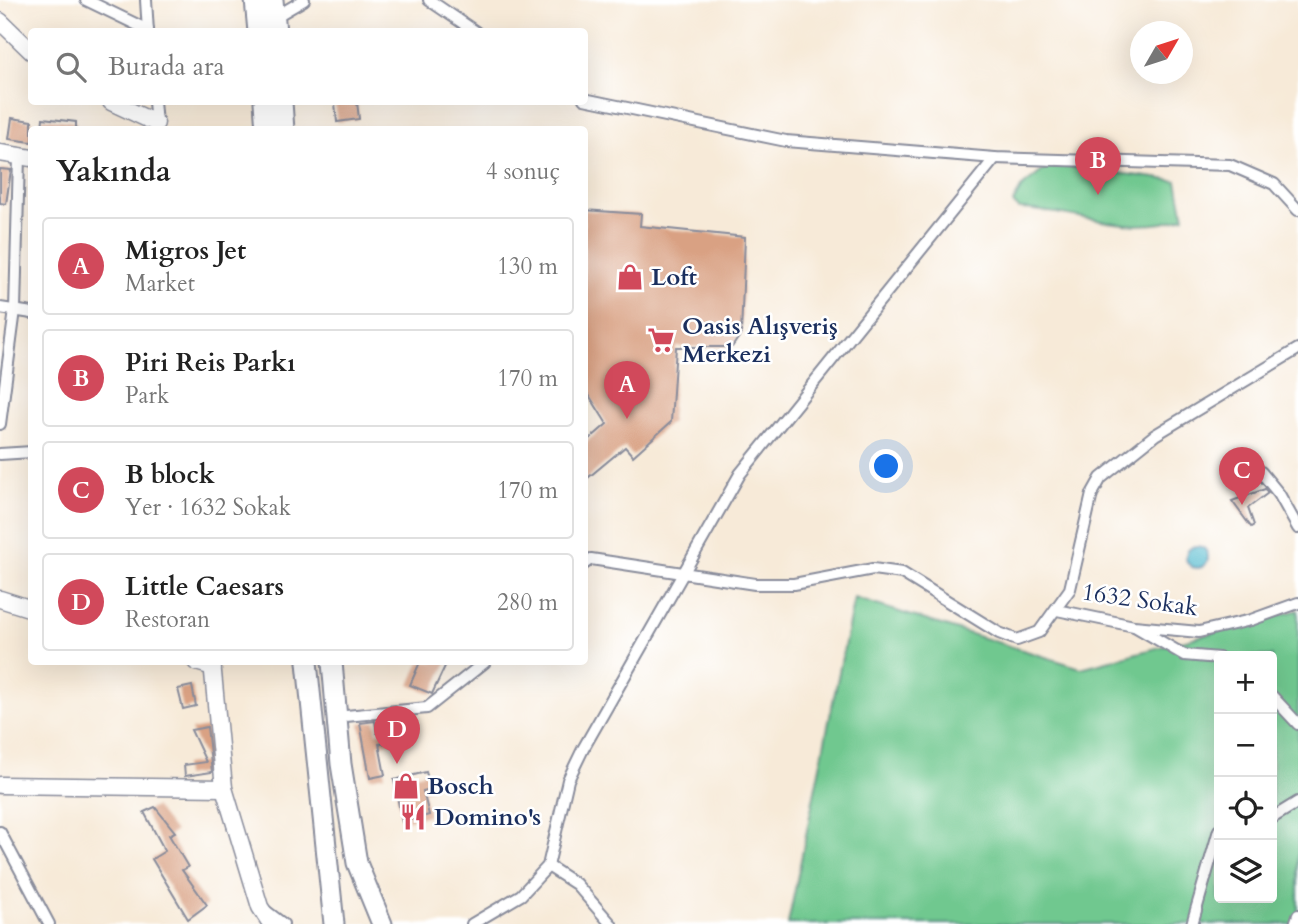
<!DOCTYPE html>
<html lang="tr">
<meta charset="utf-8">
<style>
:root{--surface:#fff;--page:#f6f6f6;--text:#222;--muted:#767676;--line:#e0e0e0;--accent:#d1495b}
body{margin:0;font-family:Cardo,serif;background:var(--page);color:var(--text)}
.controls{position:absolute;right:21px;bottom:21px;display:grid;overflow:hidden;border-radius:7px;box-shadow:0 7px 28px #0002}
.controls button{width:63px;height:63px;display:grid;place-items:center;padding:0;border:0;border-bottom:2px solid var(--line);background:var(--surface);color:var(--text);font:35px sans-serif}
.compass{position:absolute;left:1130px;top:21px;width:63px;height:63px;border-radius:50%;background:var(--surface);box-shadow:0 7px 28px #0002;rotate:51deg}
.you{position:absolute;left:887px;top:467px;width:24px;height:24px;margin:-18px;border:5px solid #fff;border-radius:50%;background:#1a73e8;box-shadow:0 0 0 10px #1a73e833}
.badge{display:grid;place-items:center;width:46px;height:46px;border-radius:50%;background:var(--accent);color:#fff;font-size:23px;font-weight:700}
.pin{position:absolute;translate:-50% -58px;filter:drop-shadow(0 2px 4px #0008)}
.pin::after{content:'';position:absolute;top:37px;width:24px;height:21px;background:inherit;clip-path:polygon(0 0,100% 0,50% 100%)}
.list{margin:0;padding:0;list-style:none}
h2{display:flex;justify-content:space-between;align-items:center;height:91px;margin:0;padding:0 28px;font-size:30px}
h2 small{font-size:23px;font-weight:400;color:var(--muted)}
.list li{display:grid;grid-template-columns:46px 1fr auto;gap:21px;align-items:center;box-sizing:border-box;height:98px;margin:0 14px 14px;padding:0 14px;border:2px solid var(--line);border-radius:7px}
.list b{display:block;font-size:26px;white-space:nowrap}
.list p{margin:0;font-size:23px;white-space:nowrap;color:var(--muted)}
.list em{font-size:23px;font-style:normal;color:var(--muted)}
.icon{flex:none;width:38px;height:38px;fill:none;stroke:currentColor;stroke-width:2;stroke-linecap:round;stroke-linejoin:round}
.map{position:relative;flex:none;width:1298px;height:924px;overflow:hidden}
.search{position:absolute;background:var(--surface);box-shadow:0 7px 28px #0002;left:28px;top:28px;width:560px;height:77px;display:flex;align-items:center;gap:18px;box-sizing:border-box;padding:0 24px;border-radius:7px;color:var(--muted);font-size:26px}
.panel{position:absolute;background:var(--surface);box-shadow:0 7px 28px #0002;left:28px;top:126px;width:560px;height:539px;border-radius:7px}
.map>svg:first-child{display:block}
.green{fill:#70c88f;stroke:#467c76;stroke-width:2;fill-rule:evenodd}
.water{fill:#50b9cd;stroke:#367496;stroke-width:2}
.building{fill:#d9a183}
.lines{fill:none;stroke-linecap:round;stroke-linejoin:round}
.street-casing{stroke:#898c9b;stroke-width:14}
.secondary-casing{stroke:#898c9b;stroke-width:19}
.highway-casing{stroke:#898c9b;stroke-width:23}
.street{stroke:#fff;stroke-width:10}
.secondary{stroke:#fff;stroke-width:16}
.highway{stroke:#fff;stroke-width:19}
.labels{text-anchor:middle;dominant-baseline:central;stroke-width:5;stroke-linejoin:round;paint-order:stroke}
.poi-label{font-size:24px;font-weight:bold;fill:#1b2f5e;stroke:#fff;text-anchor:start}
.street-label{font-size:24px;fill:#1b2f5e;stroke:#fff}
</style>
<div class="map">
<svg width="1298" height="924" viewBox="0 0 1298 924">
<rect width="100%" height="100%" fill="#fff"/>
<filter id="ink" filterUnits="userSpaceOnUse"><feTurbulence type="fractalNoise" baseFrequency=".0143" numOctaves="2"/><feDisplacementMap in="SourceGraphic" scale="14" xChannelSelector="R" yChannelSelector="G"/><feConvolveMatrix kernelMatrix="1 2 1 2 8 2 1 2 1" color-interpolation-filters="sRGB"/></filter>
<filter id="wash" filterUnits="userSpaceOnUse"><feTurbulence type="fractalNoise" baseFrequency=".00686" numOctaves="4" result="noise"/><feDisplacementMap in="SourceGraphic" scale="28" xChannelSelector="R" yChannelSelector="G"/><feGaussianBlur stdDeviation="1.57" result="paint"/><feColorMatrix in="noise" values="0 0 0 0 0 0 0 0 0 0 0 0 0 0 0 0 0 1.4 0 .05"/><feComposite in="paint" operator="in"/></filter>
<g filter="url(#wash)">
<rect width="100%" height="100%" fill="#f7ead8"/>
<g class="green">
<path d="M1051 164 1177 181 1184 217C1131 238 1073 210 1019 209L1013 203 1021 188Z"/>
<path d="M854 598 1081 668 1298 610V924H788ZM1219 656H1272V898H1219Z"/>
</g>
<circle class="water" cx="1197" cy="557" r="11"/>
<g id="blocks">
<g class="building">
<path d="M357 102 359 119 337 122 335 103Z"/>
<path d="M12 118 32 121V142L9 139Z"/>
<path d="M43 118 76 122V130H42Z"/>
<path d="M0 169 11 170 6 204 0 203Z"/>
<path d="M584 210 641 214 640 226 745 237 741 334 732 347H676L671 422 633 456 625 447 584 481V444L607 424 584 387Z"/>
<path d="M1265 489 1268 493 1248 508 1254 525 1251 527 1232 501Z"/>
<path d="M420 662H447L432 694 410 685Z"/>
<path d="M192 686 196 706 183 709 178 689Z"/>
<path d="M375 721 377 733 398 731 399 742 379 744 385 775 370 778 360 723Z"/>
<path d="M207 727 212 772 185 776 184 765 206 762 191 730Z"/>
<path d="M426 772 431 789 423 791 429 815 402 822 394 780Z"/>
<path d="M155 807 175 832 169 835 188 867 182 870 207 905 188 919 152 859 165 851 144 812Z"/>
</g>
</g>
</g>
<g filter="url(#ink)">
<use href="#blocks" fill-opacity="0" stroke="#898c9b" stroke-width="2"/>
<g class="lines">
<g class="street-casing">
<g id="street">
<path d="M86 0 148 30"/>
<path d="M146 0 148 32"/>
<path d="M429 0 476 32"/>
<path d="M275 17 304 0"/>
<path d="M584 99 786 141 995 158 1230 165 1274 184 1298 210"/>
<path d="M154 102 156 123"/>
<path d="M0 308 32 313"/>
<path d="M0 424 15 310 19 157"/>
<path d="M0 454 32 452"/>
<path d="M1261 472 1279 494 1298 528"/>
<path d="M584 564 591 559 755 584H794L873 569 902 573 999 633 1017 640 1039 632 1070 589 1092 494 1101 478 1155 435 1298 349"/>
<path d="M1057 610 1134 626 1199 632 1251 620 1298 603"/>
<path d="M1136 627 1184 655 1219 658"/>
<path d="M1272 696 1298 724"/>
<path d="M336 717 427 708 485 662"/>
<path d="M1272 818 1298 802"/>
<path d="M0 832 49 924"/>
<path d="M548 866 576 884 611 924"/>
<path d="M266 911 283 924"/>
<path d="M472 924 521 895 548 866 568 780 583 749 740 474 995 158"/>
<path d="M1192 924 1219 830"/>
<path d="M1295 924 1298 915"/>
</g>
</g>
<g class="secondary-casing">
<g id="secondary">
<path d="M0 21 32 52"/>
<path d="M111 102 156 123"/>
<path d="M0 153 32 158"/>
<path d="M0 599 32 609"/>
<path d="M196 662 213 667"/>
<path d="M212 662 224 788 260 907 271 924"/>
<path d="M0 785 224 788"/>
</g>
</g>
<g class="highway-casing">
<g id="highway">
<path d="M255 0 258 32"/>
<path d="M273 0 276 32"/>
<path d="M264 102 266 130"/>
<path d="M282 102 284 130"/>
<path d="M307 662 334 924"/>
<path d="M332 662 341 764 357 863 382 924"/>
</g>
</g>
<use href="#street" class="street"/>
<use href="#secondary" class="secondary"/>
<use href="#highway" class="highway"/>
</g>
</g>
<defs>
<g id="shop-bare" transform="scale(2.1)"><path d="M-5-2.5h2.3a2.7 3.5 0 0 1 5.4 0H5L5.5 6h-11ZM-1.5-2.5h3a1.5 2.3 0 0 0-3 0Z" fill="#d1495b" stroke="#fff" stroke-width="2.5" paint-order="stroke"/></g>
<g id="supermarket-bare" transform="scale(2.1)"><path d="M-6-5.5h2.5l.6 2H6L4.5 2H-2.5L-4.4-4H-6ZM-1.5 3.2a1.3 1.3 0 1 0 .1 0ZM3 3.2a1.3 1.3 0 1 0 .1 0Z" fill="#d1495b" stroke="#fff" stroke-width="2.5" paint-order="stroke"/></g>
<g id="restaurant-bare" transform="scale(2.1)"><path d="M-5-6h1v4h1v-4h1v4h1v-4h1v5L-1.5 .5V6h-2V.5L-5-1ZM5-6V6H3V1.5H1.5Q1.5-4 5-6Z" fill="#d1495b" stroke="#fff" stroke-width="2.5" paint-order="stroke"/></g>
</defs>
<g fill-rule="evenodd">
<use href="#shop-bare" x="630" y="277"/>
<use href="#supermarket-bare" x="661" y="340"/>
<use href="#shop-bare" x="406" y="786"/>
<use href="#restaurant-bare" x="413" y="817"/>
</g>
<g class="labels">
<g class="poi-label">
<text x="651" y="277">Loft</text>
<text x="682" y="326">Oasis Alışveriş<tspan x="682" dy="28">Merkezi</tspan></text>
<text x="427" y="786">Bosch</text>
<text x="434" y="817">Domino's</text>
</g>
<g class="street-label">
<text transform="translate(1140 600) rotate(8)">1632 Sokak</text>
</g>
</g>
</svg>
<div class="controls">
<button>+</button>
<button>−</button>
<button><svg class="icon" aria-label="locate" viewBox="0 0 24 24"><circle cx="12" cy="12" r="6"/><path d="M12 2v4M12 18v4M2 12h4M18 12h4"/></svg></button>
<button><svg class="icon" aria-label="layers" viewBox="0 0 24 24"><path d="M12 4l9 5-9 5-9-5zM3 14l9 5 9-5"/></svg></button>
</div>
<svg class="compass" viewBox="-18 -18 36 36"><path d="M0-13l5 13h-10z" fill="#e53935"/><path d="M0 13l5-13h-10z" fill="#767676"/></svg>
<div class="you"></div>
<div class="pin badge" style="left:627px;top:419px">A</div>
<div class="pin badge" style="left:1098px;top:195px">B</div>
<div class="pin badge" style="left:1242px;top:505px">C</div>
<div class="pin badge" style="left:397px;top:764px">D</div>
<div class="search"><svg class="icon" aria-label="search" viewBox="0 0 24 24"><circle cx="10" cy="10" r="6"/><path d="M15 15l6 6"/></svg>Burada ara</div>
<section class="panel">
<h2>Yakında<small>4 sonuç</small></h2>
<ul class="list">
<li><span class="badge">A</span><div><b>Migros Jet</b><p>Market</p></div><em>130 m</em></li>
<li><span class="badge">B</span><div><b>Piri Reis Parkı</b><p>Park</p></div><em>170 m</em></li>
<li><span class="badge">C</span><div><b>B block</b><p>Yer · 1632 Sokak</p></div><em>170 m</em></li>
<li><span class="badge">D</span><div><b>Little Caesars</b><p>Restoran</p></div><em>280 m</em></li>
</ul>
</section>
</div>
